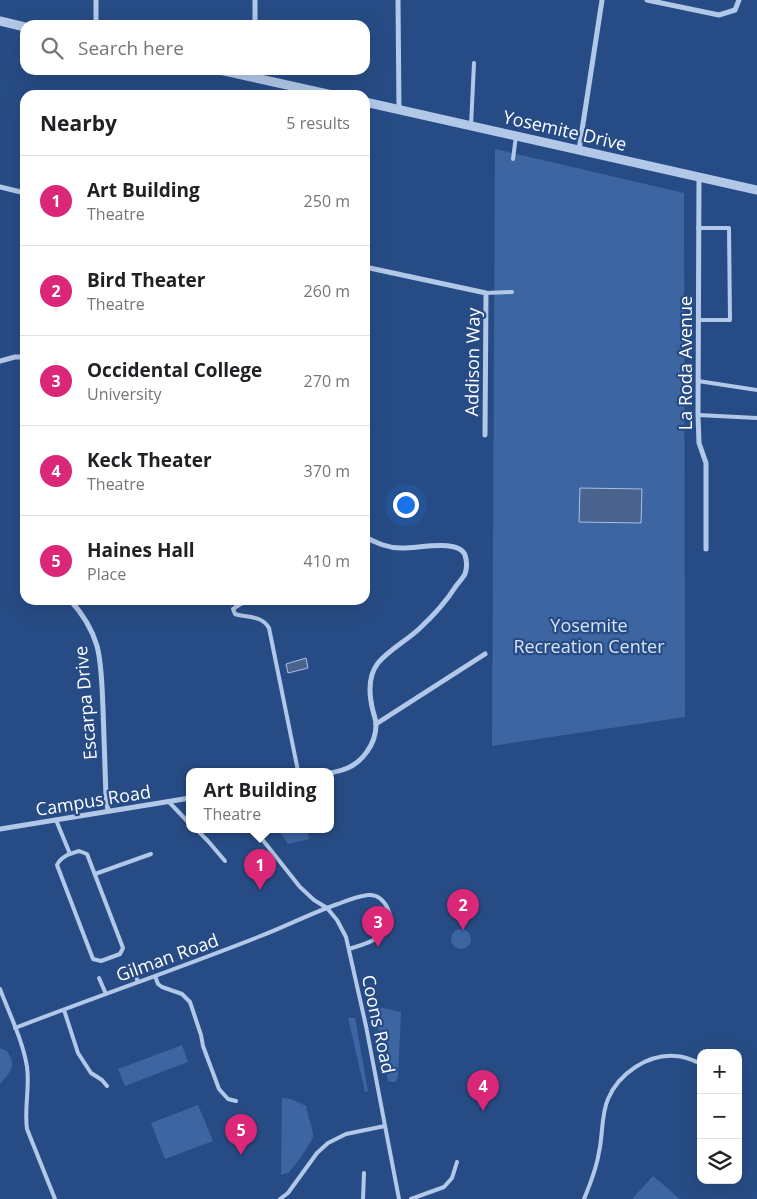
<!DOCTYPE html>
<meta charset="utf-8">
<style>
:root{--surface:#fff;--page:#f2f2f2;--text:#202124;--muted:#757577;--line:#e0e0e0;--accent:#db2777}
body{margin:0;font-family:"Open Sans",sans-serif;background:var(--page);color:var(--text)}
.controls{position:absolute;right:15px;bottom:15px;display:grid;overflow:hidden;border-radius:10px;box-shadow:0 5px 20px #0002}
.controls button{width:45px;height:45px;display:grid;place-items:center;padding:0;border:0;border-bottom:1px solid var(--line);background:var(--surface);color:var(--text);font:25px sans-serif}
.you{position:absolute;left:405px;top:504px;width:18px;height:18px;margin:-12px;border:4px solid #fff;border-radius:50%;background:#1a73e8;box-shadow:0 0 0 8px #1a73e833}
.badge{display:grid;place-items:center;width:32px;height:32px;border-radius:50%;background:var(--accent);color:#fff;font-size:16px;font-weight:700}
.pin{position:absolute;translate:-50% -41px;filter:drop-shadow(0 1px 2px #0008)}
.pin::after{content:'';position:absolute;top:26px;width:18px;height:15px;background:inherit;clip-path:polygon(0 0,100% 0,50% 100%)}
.popup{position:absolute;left:186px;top:768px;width:148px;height:65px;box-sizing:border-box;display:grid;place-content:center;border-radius:10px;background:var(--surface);filter:drop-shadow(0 1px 4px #0005);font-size:16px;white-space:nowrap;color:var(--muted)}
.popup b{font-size:19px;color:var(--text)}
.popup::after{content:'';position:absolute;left:50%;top:100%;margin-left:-10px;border:10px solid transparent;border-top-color:var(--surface)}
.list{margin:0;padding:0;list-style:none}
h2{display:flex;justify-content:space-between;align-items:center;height:65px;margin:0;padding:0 20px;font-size:21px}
h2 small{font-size:16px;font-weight:400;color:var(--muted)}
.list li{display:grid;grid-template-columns:32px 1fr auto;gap:15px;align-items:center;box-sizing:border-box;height:90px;padding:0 20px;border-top:1px solid var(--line)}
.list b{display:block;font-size:19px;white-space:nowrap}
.list p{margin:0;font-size:16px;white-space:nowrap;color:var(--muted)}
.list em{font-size:16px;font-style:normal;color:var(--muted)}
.icon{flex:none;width:28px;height:28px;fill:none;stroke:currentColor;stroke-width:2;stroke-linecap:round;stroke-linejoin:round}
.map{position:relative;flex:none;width:757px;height:1199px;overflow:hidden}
.search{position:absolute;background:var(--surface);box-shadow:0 5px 20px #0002;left:20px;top:20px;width:350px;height:55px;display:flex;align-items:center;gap:12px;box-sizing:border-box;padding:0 18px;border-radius:15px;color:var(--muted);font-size:19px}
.panel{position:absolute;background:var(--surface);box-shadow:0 5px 20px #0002;left:20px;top:90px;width:350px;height:515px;border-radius:15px}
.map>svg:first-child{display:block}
.green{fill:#3c65a2}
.water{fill:#49638c;stroke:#a7c2e8}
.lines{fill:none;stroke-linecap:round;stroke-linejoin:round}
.service{stroke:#b2c8e8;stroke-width:4}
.minor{stroke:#b2c8e8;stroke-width:5}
.tertiary{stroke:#b2c8e8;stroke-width:9}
.labels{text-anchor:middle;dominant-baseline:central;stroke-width:4.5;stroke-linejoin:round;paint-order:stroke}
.street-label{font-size:18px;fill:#fff;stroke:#274c85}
.park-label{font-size:18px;fill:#d5e3f6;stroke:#274c85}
</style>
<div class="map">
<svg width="757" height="1199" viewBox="0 0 757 1199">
<rect width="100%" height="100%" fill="#274c85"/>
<g class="green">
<path d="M495 149 684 193 685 717 492 746Z"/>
<path d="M278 829H307L309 839 288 844Z"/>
<circle cx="461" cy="939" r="10"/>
<path d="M374 1006 401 1012 398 1078 395 1082H391L388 1081Z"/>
<path d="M355 1018 368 1091 365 1092 348 1018Z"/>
<path d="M182 1045 188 1062 125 1086 118 1069Z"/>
<path d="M0 1048 2 1049 7 1051C17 1067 11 1071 0 1084Z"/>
<path d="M282 1098 291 1099 306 1106C307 1113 314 1132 313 1137 311 1143 293 1169 288 1173 287 1173 282 1174 281 1175Z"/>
<path d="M198 1105 213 1141 165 1159 151 1123Z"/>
<path d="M653 1176 680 1199H632Z"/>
</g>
<g class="water">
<path d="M580 488 642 489 641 523 579 522Z"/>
<path d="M306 658 308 668 288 673 286 664Z"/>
</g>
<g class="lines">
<g class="service">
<path d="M471 126 474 63"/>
<path d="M513 159 516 136"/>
<path d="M698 228H729L730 320H699"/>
<path d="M486 293 512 292"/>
<path d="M698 381 757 390"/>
<path d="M698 415 757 418"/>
<path d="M249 600 239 605 233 609 235 614C247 618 262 615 269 628L298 771"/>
<path d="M169 802 190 824"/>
<path d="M56 820 70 854"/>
<path d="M196 829 208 841 225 861"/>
<path d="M254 829 300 887 314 900 327 908 337 920 346 937 366 1026 399 1199"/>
<path d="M79 851 87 854 123 948 120 954 101 961 93 959 57 865C61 856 70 854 79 851Z"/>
<path d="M95 874 151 854"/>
<path d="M132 965 138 982"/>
<path d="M155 976 158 984 162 987 182 994 190 1002 201 1035 203 1046 219 1089 228 1099 236 1101"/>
<path d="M99 978 106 994"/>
<path d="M0 989C9 1013 23 1041 27 1067 30 1087 24 1108 27 1129L55 1199"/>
<path d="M64 1010 78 1053 91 1073 102 1080 107 1086"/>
<path d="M15 1028C95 997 177 969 258 937 285 927 311 913 338 904 348 900 358 896 368 895 377 894 384 900 388 909 399 935 368 943 349 949"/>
<path d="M280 1199 288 1193 317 1153 328 1143 346 1134 385 1126"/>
<path d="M363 1199 364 1173"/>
<path d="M411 1199 444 1187 452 1178 457 1162"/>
<path d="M584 1199C589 1187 597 1165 599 1152 603 1135 601 1115 608 1099 619 1073 648 1054 675 1056 684 1056 693 1060 701 1064"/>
</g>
<g class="minor">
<path d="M96 0V25"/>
<path d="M398 0 399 110"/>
<path d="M647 0 719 15 735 10 739 0"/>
<path d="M255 25V0"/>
<path d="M579 150 602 0"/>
<path d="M699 177 698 415 699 443 706 463V549"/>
<path d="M0 187 25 193"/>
<path d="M365 267 486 293 485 435"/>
<path d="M0 361 15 357H25"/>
<path d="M70 600C82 613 92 629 97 646 102 665 102 689 103 708 104 738 105 767 106 797L108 811"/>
<path d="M376 724 485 654"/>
<path d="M330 773C335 772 340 771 345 769 362 763 376 744 376 725 376 720 374 715 373 711 369 695 367 677 378 663 389 650 406 641 419 629 433 616 446 602 456 586 459 582 463 578 465 574 467 568 467 561 465 555 459 538 416 549 401 548 387 548 377 543 365 537"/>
<path d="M0 829 190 798"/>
</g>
<g class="tertiary">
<path d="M0 21 25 27"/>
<path d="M220 70 332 95"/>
<path d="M365 102 757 190"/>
</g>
</g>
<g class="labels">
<g class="street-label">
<text transform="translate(565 130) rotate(13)">Yosemite Drive</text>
<text transform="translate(472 362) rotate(-89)">Addison Way</text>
<text transform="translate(685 363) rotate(-90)">La Roda Avenue</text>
<text transform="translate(85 703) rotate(-95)">Escarpa Drive</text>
<text transform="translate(93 800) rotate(-9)">Campus Road</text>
<text transform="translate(167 957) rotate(-20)">Gilman Road</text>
<text transform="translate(379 1024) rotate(78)">Coons Road</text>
</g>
<g class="park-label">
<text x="589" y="625">Yosemite<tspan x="589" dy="21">Recreation Center</tspan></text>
</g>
</g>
</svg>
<div class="controls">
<button>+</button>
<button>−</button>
<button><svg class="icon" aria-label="layers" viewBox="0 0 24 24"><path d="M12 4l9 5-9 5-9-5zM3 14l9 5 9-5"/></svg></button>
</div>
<div class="you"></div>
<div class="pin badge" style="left:260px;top:890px">1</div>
<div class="popup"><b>Art Building</b>Theatre</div>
<div class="pin badge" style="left:463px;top:930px">2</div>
<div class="pin badge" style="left:378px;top:947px">3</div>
<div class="pin badge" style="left:483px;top:1111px">4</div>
<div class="pin badge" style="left:241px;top:1155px">5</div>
<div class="search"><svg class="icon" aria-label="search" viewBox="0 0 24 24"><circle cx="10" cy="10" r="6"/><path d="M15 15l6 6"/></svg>Search here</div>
<section class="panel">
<h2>Nearby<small>5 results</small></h2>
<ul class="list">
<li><span class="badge">1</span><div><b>Art Building</b><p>Theatre</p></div><em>250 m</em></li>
<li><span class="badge">2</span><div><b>Bird Theater</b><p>Theatre</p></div><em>260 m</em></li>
<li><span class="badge">3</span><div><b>Occidental College</b><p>University</p></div><em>270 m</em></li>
<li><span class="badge">4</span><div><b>Keck Theater</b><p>Theatre</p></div><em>370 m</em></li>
<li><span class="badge">5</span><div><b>Haines Hall</b><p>Place</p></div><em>410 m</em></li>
</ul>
</section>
</div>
